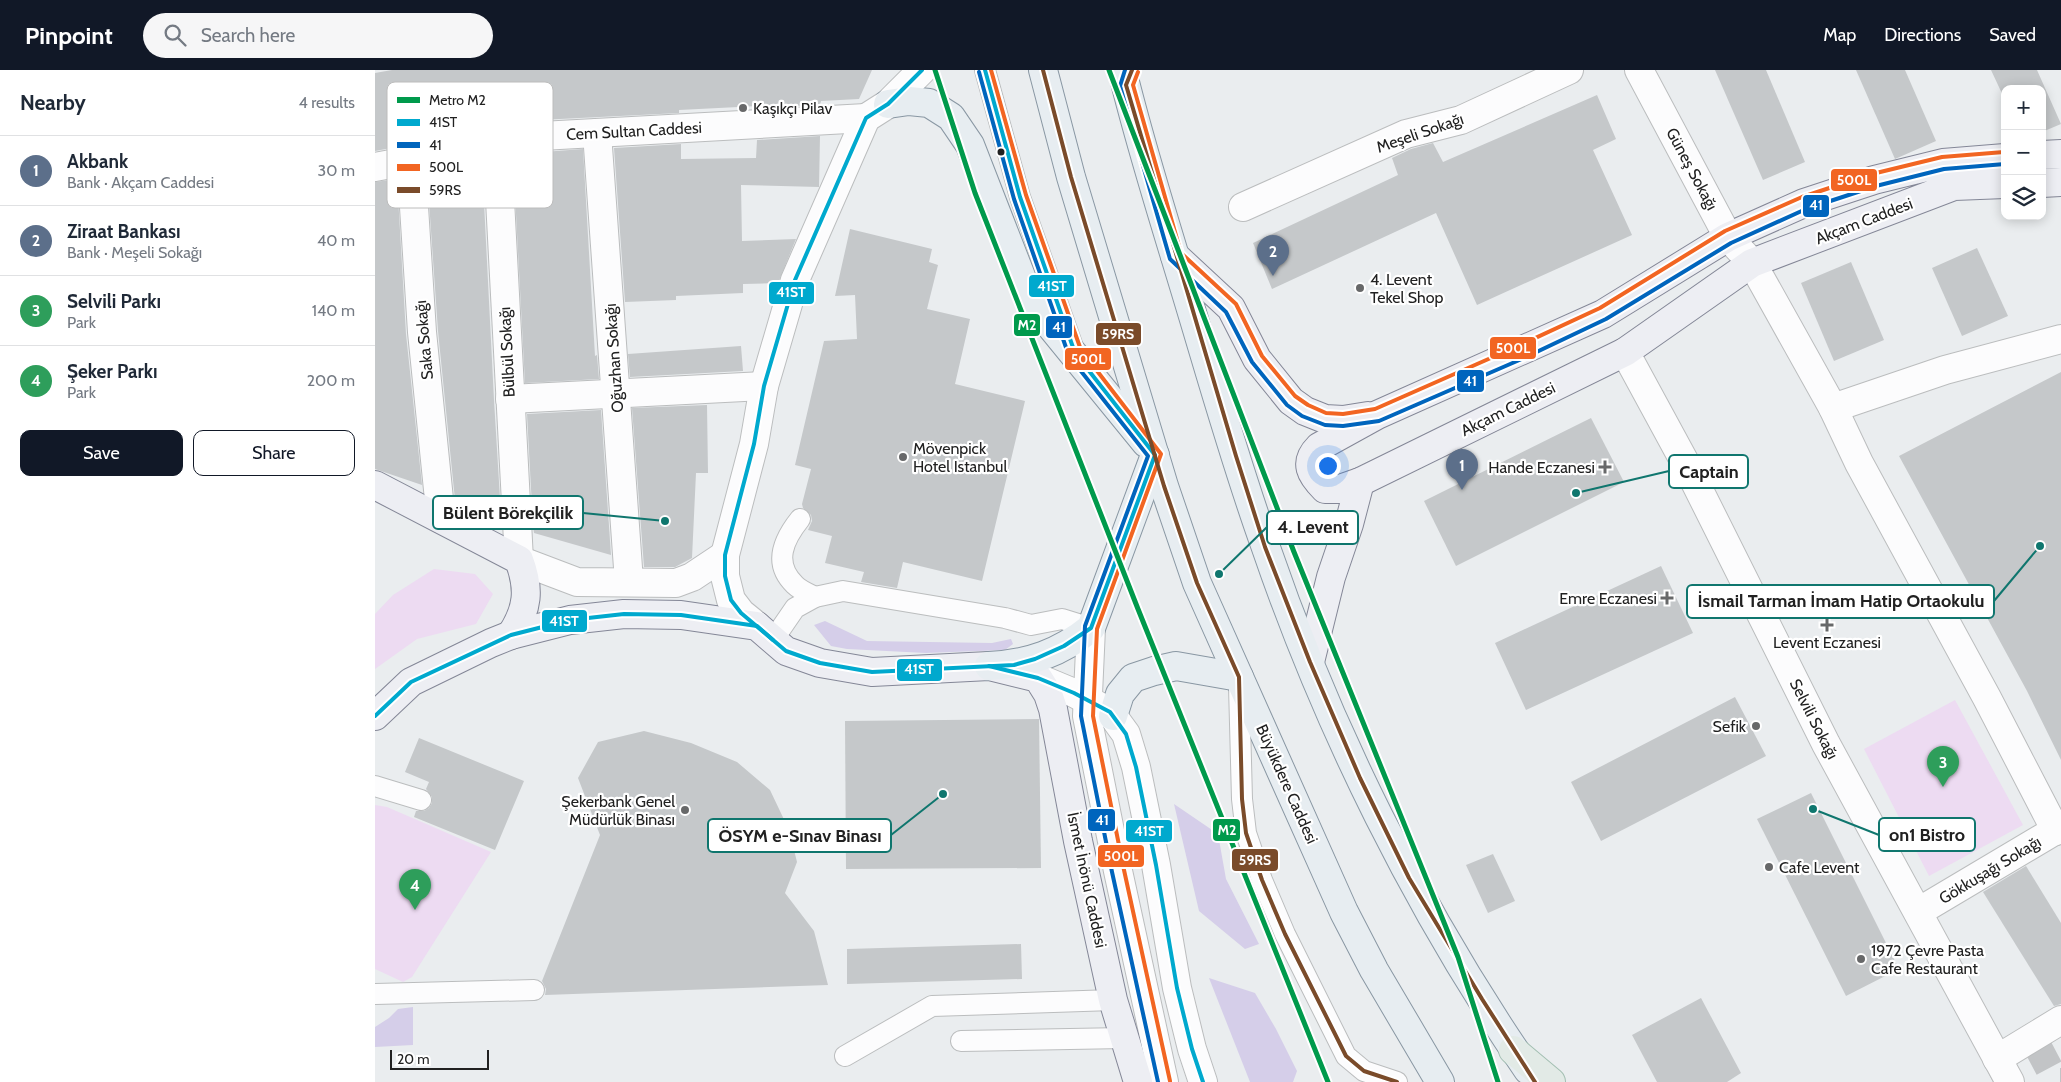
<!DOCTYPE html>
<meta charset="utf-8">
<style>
:root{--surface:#fff;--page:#f6f6f7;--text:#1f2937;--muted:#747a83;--line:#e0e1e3;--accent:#111827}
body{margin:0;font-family:Cabin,sans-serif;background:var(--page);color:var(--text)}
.controls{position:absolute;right:15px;top:15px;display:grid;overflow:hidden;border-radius:10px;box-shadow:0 2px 12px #0003}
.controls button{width:45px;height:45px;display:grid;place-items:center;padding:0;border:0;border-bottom:1px solid var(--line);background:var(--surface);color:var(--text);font:25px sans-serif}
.scale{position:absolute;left:15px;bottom:12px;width:99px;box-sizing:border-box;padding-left:5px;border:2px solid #212121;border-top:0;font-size:14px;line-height:18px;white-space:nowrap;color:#212121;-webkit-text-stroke:4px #fff;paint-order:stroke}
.you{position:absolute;left:952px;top:395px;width:18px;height:18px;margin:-12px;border:4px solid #fff;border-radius:50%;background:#1a73e8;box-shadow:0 0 0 8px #1a73e833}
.badge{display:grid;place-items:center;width:32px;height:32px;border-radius:50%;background:var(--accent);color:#fff;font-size:16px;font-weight:700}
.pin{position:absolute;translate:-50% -41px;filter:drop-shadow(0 1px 2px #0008)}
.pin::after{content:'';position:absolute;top:26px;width:18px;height:15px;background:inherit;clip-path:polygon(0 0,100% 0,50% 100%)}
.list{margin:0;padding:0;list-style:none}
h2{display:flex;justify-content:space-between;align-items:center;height:65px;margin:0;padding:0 20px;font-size:21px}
h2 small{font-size:16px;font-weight:400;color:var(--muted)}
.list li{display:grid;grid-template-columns:32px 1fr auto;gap:15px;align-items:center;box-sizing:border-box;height:70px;padding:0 20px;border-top:1px solid var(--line)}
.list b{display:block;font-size:19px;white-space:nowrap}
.list p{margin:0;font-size:16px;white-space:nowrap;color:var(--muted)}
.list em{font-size:16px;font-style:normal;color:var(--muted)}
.actions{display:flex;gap:10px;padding:15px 20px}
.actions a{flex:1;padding:11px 0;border:1px solid var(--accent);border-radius:10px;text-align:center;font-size:18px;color:var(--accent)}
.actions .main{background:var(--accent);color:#fff}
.icon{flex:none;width:28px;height:28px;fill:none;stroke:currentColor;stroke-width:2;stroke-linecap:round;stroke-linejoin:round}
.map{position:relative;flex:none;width:1686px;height:1012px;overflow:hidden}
header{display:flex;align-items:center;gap:30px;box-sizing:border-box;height:70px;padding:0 25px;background:var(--accent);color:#fff}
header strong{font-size:24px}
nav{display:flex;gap:28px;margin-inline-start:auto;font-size:18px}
.search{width:350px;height:45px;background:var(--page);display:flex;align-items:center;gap:12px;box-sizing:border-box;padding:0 18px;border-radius:28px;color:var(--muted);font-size:19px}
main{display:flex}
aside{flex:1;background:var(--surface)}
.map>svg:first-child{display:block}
.grass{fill:#d5cee9}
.park{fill:#eddbf2}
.building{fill:#c5c8ca}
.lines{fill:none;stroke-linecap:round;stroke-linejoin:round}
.tertiary-tunnel{stroke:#c2c4c6;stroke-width:28;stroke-dasharray:28 14;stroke-linecap:butt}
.service-casing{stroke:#bbbdbe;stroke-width:22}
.pedestrian-casing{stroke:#bbbdbe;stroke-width:30}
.minor-casing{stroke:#bbbdbe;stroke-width:30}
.tertiary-casing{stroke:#bbbdbe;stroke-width:30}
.secondary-casing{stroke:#848797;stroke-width:30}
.primary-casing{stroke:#8997a3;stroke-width:30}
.motorway-casing{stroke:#a3bfb2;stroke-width:30}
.service{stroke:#fcfcfd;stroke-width:20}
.pedestrian{stroke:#fcfcfd;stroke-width:28}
.minor{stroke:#fcfcfd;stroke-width:28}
.tertiary{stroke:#fcfcfd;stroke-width:28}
.secondary{stroke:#edeef3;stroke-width:28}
.primary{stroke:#e7edf1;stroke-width:28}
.motorway{stroke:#e2eae6;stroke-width:28}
.bus-1-casing{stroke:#fff;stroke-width:8}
.bus-2-casing{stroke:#fff;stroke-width:8}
.bus-3-casing{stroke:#fff;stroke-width:8}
.bus-4-casing{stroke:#fff;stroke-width:8}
.bus-1{stroke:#00a9ce;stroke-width:4}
.bus-2{stroke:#0065bd;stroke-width:4}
.bus-3{stroke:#f26522;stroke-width:4}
.bus-4{stroke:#7a4b2a;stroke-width:4}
.metro-1-casing{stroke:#fff;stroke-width:9}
.metro-1{stroke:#009a4c;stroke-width:5}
.poi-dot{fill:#676869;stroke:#fff;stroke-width:2}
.bus-dot{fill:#212121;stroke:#fff;stroke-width:2}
.labels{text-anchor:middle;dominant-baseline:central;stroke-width:4.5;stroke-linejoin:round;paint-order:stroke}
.poi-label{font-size:16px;fill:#212121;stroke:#fff;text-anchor:start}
.street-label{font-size:16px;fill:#212121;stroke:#fff}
.key{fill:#fff;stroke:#bcbcbc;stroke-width:1}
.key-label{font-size:14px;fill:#212121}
.leader{fill:none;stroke:#0f766e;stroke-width:2}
.callout-dot{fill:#0f766e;stroke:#fff;stroke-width:2}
.callout{fill:#fff;stroke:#0f766e;stroke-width:2}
.callout-label{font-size:18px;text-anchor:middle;font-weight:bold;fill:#212121}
.line-badge{stroke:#fff;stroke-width:2}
.badge-label{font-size:14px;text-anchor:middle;font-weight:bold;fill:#fff}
</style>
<header>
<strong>Pinpoint</strong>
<div class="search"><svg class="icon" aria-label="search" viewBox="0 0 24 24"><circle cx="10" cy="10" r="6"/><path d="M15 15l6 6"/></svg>Search here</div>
<nav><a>Map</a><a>Directions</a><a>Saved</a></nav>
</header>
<main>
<aside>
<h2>Nearby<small>4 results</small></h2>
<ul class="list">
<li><span class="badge" style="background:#5c6f8a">1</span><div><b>Akbank</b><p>Bank · Akçam Caddesi</p></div><em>30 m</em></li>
<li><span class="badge" style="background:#5c6f8a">2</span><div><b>Ziraat Bankası</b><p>Bank · Meşeli Sokağı</p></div><em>40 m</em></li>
<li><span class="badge" style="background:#2e9e5b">3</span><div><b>Selvili Parkı</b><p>Park</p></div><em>140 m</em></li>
<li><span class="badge" style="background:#2e9e5b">4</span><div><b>Şeker Parkı</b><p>Park</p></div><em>200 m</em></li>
</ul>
<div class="actions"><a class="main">Save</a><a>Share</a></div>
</aside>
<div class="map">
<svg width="1686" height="1012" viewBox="0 0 1686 1012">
<rect width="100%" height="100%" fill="#eaedef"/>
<g class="grass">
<path d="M450 551 492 571 617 573 636 569 638 574 630 580 551 583 472 579 456 576 439 555Z"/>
<path d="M799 734 843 764 851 809 884 874 870 879 824 841Z"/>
<path d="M834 908 880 923 901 959 922 1001 918 1012H875Z"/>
<path d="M38 937V975L0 977V957L14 948 23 939Z"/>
</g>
<g class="park">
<path d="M59 499 100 504 118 524 101 554 42 569 0 599V544L18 525Z"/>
<path d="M1580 630 1648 755 1554 806 1489 679Z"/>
<path d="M0 735 12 737 116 782 37 907 28 912 0 899Z"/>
</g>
<g class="building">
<path d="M17 0H497L484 29 446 31 445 35 383 38V36L304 40V43L165 50 0 81V3Z"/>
<path d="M1340 0H1391L1430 92 1388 110Z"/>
<path d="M1481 0H1530L1561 71 1520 89Z"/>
<path d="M1616 0H1662L1686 54 1667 62V19H1630V30Z"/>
<path d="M1222 25 1241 69 1218 80 1257 165 1102 235 1061 143 897 219 878 173 1023 105 1017 88 1036 79 1058 73 1068 92Z"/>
<path d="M445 66 444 117 366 115 367 171 421 169 403 213 368 214V223L301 226V230L250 232 239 78 306 74V89L381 88 382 70Z"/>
<path d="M208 79 220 286 222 285 224 309 150 313 138 87 168 82Z"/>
<path d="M107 93 119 330 126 445 80 430 63 261 52 103Z"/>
<path d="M22 109 31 264 47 415 0 399V112Z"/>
<path d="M475 159 557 179 554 192 563 195 552 239 595 249 580 314 650 331 607 511 528 492 522 518 486 512 489 502 450 493 457 466 433 460 437 451 436 445 428 438 427 434 436 399 420 395 449 271 482 269 480 225 460 226Z"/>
<path d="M1602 178 1633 246 1587 266 1557 198Z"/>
<path d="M1476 192 1509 270 1459 291 1426 213Z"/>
<path d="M366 276 368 301 255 307 253 284Z"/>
<path d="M1686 302V690L1652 621 1524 386Z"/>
<path d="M332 335 333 403H321L317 488 300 497H269L257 338Z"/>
<path d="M226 340 236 485 159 463 158 456 152 344Z"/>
<path d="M1216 348 1249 412 1081 496 1049 431Z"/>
<path d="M1286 496 1318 563 1151 640 1120 573Z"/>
<path d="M1360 627 1391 686 1226 771 1196 712Z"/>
<path d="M664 649 666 798 471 799 470 651Z"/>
<path d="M269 661 316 673 362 692 395 720 414 760 422 792 410 823 439 861 453 915 170 925 171 919 167 911 225 765 203 708 223 672Z"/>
<path d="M44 668 149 711 120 780 39 747 41 741H49L54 738 57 733V727L51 719 54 712 30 702Z"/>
<path d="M1436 723 1524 899 1471 926 1382 749Z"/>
<path d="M1118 784 1140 831 1113 843 1091 795Z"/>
<path d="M1651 796 1686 853V934L1679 936 1608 822Z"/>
<path d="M646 874 647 909 472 914V879Z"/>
<path d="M1326 928 1366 1003 1352 1012H1282L1257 965Z"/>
</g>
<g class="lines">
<g class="tertiary-tunnel">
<path d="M1618 1012 1686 976"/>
<path d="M1685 1012H1686"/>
</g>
<g class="service-casing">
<g id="service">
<path d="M610 0 645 127 697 274"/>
<path d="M425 449C409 469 397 493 420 515 425 520 434 524 440 527"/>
<path d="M398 570 420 538 440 527 468 521 630 548 656 555 687 549 716 558"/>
<path d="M864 616 867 729 871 763 887 810 910 864 971 986 989 1001 1022 1012"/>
<path d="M0 716 46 730"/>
<path d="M0 924 159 920"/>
<path d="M586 971 749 968"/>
<path d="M470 986 557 936 738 930"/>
</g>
</g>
<g class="pedestrian-casing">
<path id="pedestrian" d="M1622 989 1686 950"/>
</g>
<g class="minor-casing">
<g id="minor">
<path d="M1264 0 1353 167 1377 193 1458 338 1484 393 1612 628 1681 761"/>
<path d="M222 63 254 512"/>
<path d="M122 73 144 490"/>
<path d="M36 90 47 262 66 449"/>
<path d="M0 97 166 66 491 48"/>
<path d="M868 137 1031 64 1086 50 1194 0"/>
<path d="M1250 282 1313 398 1451 674 1635 1012"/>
<path d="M135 329 389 316"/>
<path d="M1458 338 1570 300 1686 269"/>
<path d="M1543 842 1686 757"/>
</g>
</g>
<g class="tertiary-casing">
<g id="tertiary">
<path d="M144 490 202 512 301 513 317 507 350 485"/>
<path d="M382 556 366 543 356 530 350 506V485L379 374 389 316 420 210 491 48 513 34 547 0"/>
<path d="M716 558 712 646 743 801 789 1012"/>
<path d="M663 608 699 623 735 642 751 664 761 697 781 795 802 918 817 979 828 1012"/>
</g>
</g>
<g class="secondary-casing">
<g id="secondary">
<path d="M1667 85 1686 84"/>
<path d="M1630 88 1568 93 1499 110 1429 133 1353 167 1228 244 1002 345 944 377C928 393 936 405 950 419H965L985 412 1250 282 1377 193 1579 116 1630 114"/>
<path d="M1667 113 1686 112"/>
<path d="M800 186 856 238 882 289 916 331 930 341 950 349 968 350 993 346"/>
<path d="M0 415 144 490C155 519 153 539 136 565"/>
<path d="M935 592 956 507 974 454 985 412"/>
<path d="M0 646 36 612 116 573 136 565 195 550 249 544 306 545 382 556 411 581 445 593 497 602 614 596 663 608 673 624 678 639 703 771 738 930 763 1012"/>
</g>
</g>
<g class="primary-casing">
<g id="primary">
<path d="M668 0 696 107 789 416 822 513 969 842 999 900 1065 1012"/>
<path d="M747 0C767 83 794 165 818 246 841 323 863 400 890 475 953 659 1043 840 1153 1000"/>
<path d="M513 34 534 31 554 33 576 47 595 75 656 232 771 373"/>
<path d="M614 596C654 594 685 583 716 558L780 385"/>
<path d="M738 646 745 624 758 608 779 601 801 596 864 607"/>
</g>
</g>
<g class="motorway-casing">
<path id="motorway" d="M1138 980 1176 1012"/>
</g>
<use href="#service" class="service"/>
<use href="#pedestrian" class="pedestrian"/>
<use href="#minor" class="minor"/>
<use href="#tertiary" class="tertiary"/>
<use href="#secondary" class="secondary"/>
<use href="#primary" class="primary"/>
<use href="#motorway" class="motorway"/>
<g class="bus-1-casing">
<g id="bus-1">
<path d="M547 0 513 34 491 48 420 210 389 316 379 374 350 485V506L356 530 366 543 411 581 445 593 497 602 639 595 660 589 689 576 716 558 780 385 700 283 645 127 610 0"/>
<path d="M614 596 663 608 699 623 735 642 751 664 761 697 781 795 802 918 817 979 828 1012"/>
<path d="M0 646 36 612 136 565 195 550 249 544 306 545 382 556 398 570"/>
</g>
</g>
<g class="bus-2-casing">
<g id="bus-2">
<path d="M750 0 745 16 795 189 851 242 877 292 912 335 927 346 950 355 968 356 1004 351 1149 288 1231 249 1356 173 1431 139 1501 116 1569 99 1630 94"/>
<path d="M604 2 639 129 694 286 773 386 710 556 706 646 737 802 783 1012"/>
</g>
</g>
<g class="bus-3-casing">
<g id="bus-3">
<path d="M616 0 651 125 706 280 786 384 722 559 718 646 749 800 795 1011"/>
<path d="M763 2 758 15 806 183 861 234 887 286 920 326 933 335 951 343 968 344 1000 339 1143 276 1225 238 1350 161 1427 127 1497 104 1567 87 1629 82"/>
</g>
</g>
<g class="bus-4-casing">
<g id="bus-4">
<path d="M668 0 696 107 789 416 822 513 864 607 867 729 871 763 887 810 910 864 971 986 989 1001 1022 1012"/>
<path d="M757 0 751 15 861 386 890 477 935 592 985 708 1034 808 1107 929 1160 1012"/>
</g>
</g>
<use href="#bus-1" class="bus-1"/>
<use href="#bus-2" class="bus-2"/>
<use href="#bus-3" class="bus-3"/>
<use href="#bus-4" class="bus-4"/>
<g class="metro-1-casing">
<g id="metro-1">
<path d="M560 0 600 123 763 539 953 1012"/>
<path d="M734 0 919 482 1083 887 1123 1012"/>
</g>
</g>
<use href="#metro-1" class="metro-1"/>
</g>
<g class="poi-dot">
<circle cx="368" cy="38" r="5"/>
<circle cx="985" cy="218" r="5"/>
<circle cx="528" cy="387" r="5"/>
<path d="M1227.5 389.5h5v5h5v5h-5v5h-5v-5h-5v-5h5z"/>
<path d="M1289.5 520.5h5v5h5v5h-5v5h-5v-5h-5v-5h5z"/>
<path d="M1449.5 547.5h5v5h5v5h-5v5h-5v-5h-5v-5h5z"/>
<circle cx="1381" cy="656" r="5"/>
<circle cx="310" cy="740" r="5"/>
<circle cx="1394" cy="797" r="5"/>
<circle cx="1486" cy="889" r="5"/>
</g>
<circle class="bus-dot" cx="626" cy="82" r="4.5"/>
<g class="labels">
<g class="poi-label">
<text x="378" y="38">Kaşıkçı Pilav</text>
<text x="995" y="209">4. Levent<tspan x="995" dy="18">Tekel Shop</tspan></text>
<text x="538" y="378">Mövenpick<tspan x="538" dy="18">Hotel Istanbul</tspan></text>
<text x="1220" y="397" text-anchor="end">Hande Eczanesi</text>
<text x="1282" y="528" text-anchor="end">Emre Eczanesi</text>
<text x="1452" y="572" text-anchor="middle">Levent Eczanesi</text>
<text x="1371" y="656" text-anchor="end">Sefik</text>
<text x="300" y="731" text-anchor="end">Şekerbank Genel<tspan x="300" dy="18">Müdürlük Binası</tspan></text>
<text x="1404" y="797">Cafe Levent</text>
<text x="1496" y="880">1972 Çevre Pasta<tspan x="1496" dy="18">Cafe Restaurant</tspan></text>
</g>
<g class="street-label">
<text transform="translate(259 61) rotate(-3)">Cem Sultan Caddesi</text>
<text transform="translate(1045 63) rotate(-19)">Meşeli Sokağı</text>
<text transform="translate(1317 99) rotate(62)">Güneş Sokağı</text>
<text transform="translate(1489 151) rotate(-21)">Akçam Caddesi</text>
<text transform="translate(49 270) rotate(-95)">Saka Sokağı</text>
<text transform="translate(132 282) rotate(-93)">Bülbül Sokağı</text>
<text transform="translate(239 288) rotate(-94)">Oğuzhan Sokağı</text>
<text transform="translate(1133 339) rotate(-26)">Akçam Caddesi</text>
<text transform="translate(1439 649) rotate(63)">Selvili Sokağı</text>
<text transform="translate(912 714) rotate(66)">Büyükdere Caddesi</text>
<text transform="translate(1615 800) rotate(-31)">Gökkuşağı Sokağı</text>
<text transform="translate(712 810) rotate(78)">İsmet İnönü Caddesi</text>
</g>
</g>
<rect x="12" y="12" width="166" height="126" rx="8" class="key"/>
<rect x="22" y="27" width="23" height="6" fill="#009a4c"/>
<rect x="22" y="49" width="23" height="7" fill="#00a9ce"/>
<rect x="22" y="72" width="23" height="6" fill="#0065bd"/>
<rect x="22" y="94" width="23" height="7" fill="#f26522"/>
<rect x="22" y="117" width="23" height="6" fill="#7a4b2a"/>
<g class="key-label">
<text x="54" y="35">Metro M2</text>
<text x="54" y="57">41ST</text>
<text x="54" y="80">41</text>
<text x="54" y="102">500L</text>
<text x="54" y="125">59RS</text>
</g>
<path class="leader" d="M1201 423L1294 401M290 451L208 443M844 504L892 457M1665 476L1619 531M1438 739L1504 765M568 724L516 765"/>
<g class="callout-dot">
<circle cx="1201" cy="423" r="5"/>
<circle cx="290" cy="451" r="5"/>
<circle cx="844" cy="504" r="5"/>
<circle cx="1665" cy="476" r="5"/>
<circle cx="1438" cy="739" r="5"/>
<circle cx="568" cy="724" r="5"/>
</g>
<g class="callout">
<rect x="1294" y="385" width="79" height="33" rx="5"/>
<rect x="58" y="426" width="150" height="33" rx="5"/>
<rect x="892" y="441" width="91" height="33" rx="5"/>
<rect x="1312" y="515" width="307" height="33" rx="5"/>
<rect x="1504" y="748" width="96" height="33" rx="5"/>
<rect x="333" y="749" width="183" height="33" rx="5"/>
</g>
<g class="callout-label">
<text x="1334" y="408">Captain</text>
<text x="133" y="449">Bülent Börekçilik</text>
<text x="938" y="463">4. Levent</text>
<text x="1466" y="537">İsmail Tarman İmam Hatip Ortaokulu</text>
<text x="1552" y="771">on1 Bistro</text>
<text x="425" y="772">ÖSYM e-Sınav Binası</text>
</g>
<g class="line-badge">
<rect x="1455" y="98" width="48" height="24" rx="5" fill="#f26522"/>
<rect x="1427" y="124" width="28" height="24" rx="5" fill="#0065bd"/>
<rect x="653" y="204" width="47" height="24" rx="5" fill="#00a9ce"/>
<rect x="393" y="211" width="47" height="24" rx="5" fill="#00a9ce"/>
<rect x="638" y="243" width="28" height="24" rx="5" fill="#009a4c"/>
<rect x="670" y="245" width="28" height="24" rx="5" fill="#0065bd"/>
<rect x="720" y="252" width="47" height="24" rx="5" fill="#7a4b2a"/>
<rect x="1114" y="266" width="48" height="24" rx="5" fill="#f26522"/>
<rect x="689" y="277" width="48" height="24" rx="5" fill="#f26522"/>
<rect x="1081" y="299" width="29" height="24" rx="5" fill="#0065bd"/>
<rect x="166" y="539" width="47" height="24" rx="5" fill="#00a9ce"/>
<rect x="521" y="588" width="47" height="24" rx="5" fill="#00a9ce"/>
<rect x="712" y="738" width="29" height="24" rx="5" fill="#0065bd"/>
<rect x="837" y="748" width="29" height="24" rx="5" fill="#009a4c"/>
<rect x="750" y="749" width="48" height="24" rx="5" fill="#00a9ce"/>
<rect x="722" y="774" width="48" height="24" rx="5" fill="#f26522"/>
<rect x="856" y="778" width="48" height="24" rx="5" fill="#7a4b2a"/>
</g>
<g class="badge-label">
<text x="1479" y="115">500L</text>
<text x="1441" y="140">41</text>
<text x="677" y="221">41ST</text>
<text x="416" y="227">41ST</text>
<text x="652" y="260">M2</text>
<text x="684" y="262">41</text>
<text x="743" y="269">59RS</text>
<text x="1138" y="283">500L</text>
<text x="713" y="294">500L</text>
<text x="1095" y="316">41</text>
<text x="189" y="556">41ST</text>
<text x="544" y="604">41ST</text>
<text x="727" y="755">41</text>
<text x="852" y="765">M2</text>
<text x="774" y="766">41ST</text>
<text x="746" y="791">500L</text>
<text x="880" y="795">59RS</text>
</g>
</svg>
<div class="controls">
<button>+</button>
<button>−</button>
<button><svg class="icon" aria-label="layers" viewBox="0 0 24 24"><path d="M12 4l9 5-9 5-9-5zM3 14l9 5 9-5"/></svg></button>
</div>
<div class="scale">20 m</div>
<div class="you"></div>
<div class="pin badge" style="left:1087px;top:420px;background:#5c6f8a">1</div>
<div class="pin badge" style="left:898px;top:206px;background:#5c6f8a">2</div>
<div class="pin badge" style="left:1568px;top:717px;background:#2e9e5b">3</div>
<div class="pin badge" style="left:40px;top:840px;background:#2e9e5b">4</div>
</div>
</main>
